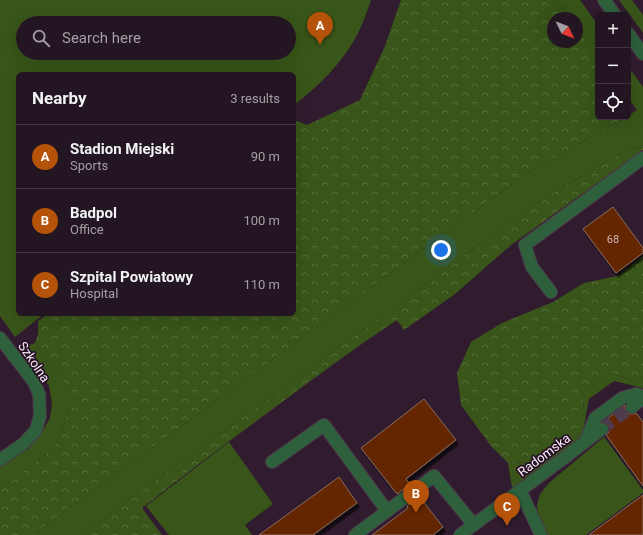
<!DOCTYPE html>
<meta charset="utf-8">
<style>
:root{--surface:#241522;--page:#30222f;--text:#f1f3f6;--muted:#a39fa5;--line:#413440;--accent:#b45309}
body{margin:0;font-family:Roboto,sans-serif;background:var(--page);color:var(--text)}
.controls{position:absolute;right:12px;top:12px;display:grid;overflow:hidden;border-radius:6px;box-shadow:0 4px 16px #0002}
.controls button{width:36px;height:36px;display:grid;place-items:center;padding:0;border:0;border-bottom:1px solid var(--line);background:var(--surface);color:var(--text);font:20px sans-serif}
.compass{position:absolute;left:547px;top:12px;width:36px;height:36px;border-radius:50%;background:var(--surface);box-shadow:0 4px 16px #0002;rotate:133deg}
.you{position:absolute;left:441px;top:250px;width:14px;height:14px;margin:-10px;border:3px solid #fff;border-radius:50%;background:#1a73e8;box-shadow:0 0 0 6px #1a73e833}
.badge{display:grid;place-items:center;width:26px;height:26px;border-radius:50%;background:var(--accent);color:#fff;font-size:13px;font-weight:700}
.pin{position:absolute;translate:-50% -33px;filter:drop-shadow(0 1px 2px #0008)}
.pin::after{content:'';position:absolute;top:21px;width:14px;height:12px;background:inherit;clip-path:polygon(0 0,100% 0,50% 100%)}
.list{margin:0;padding:0;list-style:none}
h2{display:flex;justify-content:space-between;align-items:center;height:52px;margin:0;padding:0 16px;font-size:17px}
h2 small{font-size:13px;font-weight:400;color:var(--muted)}
.list li{display:grid;grid-template-columns:26px 1fr auto;gap:12px;align-items:center;box-sizing:border-box;height:64px;padding:0 16px;border-top:1px solid var(--line)}
.list b{display:block;font-size:15px;white-space:nowrap}
.list p{margin:0;font-size:13px;white-space:nowrap;color:var(--muted)}
.list em{font-size:13px;font-style:normal;color:var(--muted)}
.icon{flex:none;width:22px;height:22px;fill:none;stroke:currentColor;stroke-width:2;stroke-linecap:round;stroke-linejoin:round}
.map{position:relative;flex:none;width:643px;height:535px;overflow:hidden}
.search{position:absolute;background:var(--surface);box-shadow:0 4px 16px #0002;left:16px;top:16px;width:280px;height:44px;display:flex;align-items:center;gap:10px;box-sizing:border-box;padding:0 14px;border-radius:22px;color:var(--muted);font-size:15px}
.panel{position:absolute;background:var(--surface);box-shadow:0 4px 16px #0002;left:16px;top:72px;width:280px;height:244px;border-radius:6px}
.map>svg:first-child{display:block}
.green{fill:#395519;fill-rule:evenodd}
.forest{fill:url(#forest-crowns)}
.building{fill:#642800;stroke:#8a6c5d;filter:url(#shadow)}
.lines{fill:none;stroke-linecap:round;stroke-linejoin:round}
.minor-tunnel{stroke:#4e3b4c;stroke-width:12;stroke-dasharray:12 6;stroke-linecap:butt}
.minor-casing{stroke:#4c394a;stroke-width:14}
.minor{stroke:#2d603b;stroke-width:12}
.labels{text-anchor:middle;dominant-baseline:central;stroke-width:3.5;stroke-linejoin:round;paint-order:stroke}
.number-label{font-size:11px;fill:#d3bab8}
.street-label{font-size:13px;fill:#f8eaf6;stroke:#261224}
</style>
<div class="map">
<svg width="643" height="535" viewBox="0 0 643 535">
<defs>
<pattern id="forest-crowns" width="20" height="18" patternUnits="userSpaceOnUse"><rect width="20" height="18" fill="#395519"/><path d="M2 6a3 3 0 1 1 6 0M12 15a3 3 0 1 1 6 0" fill="none" stroke="#566e3b"/></pattern>
<filter id="shadow"><feDropShadow dx="2.5" dy="4.5" stdDeviation="0" flood-color="#0009"/></filter>
</defs>
<rect width="100%" height="100%" fill="#301c2e"/>
<g class="green">
<path d="M0 0H371C367 12 362 26 356 37 341 64 318 87 294 105V74H18V314H44L15 337 0 316ZM23 23H289V53H23Z"/>
<path d="M556 0H580L598 25V57L577 29V18H569Z"/>
<path d="M619 0H632L643 15V33Z"/>
<path d="M628 66 643 87V148L632 147 542 199 81 535H33L524 175 626 117H628V116L637 110 628 98Z"/>
<path d="M35 343 60 376 68 391V404L65 422 53 449 0 490V467L28 449 41 434 50 418 52 404 49 386 23 347Z"/>
<path d="M610 373 633 381 643 377V388L614 381 589 399 582 437 512 488 508 463 530 462 550 448 570 436 584 411 583 393Z"/>
<path d="M604 437 643 490V493L586 535H548L538 515 537 505 540 494 550 482Z"/>
<path d="M229 442 273 504 245 525 252 535H169L146 506Z"/>
</g>
<g class="forest">
<path d="M401 0H556L569 18H553V42H577V29L598 57V117H626L524 175 33 535H0V490L53 449 65 422 68 404V391L60 376 35 343 38 334V321L48 314H294V120L307 125 360 100 385 46Z"/>
<path d="M632 147 643 148V150L511 245 455 294 404 330 397 320C356 347 317 376 278 405 232 439 187 473 142 508L162 535H81L542 199Z"/>
<path d="M643 256V377L633 381 610 373 583 393 584 411 579 426 570 436 550 448 530 462 508 463 491 446 461 405 457 373 471 342 502 323 553 302 584 283 617 276Z"/>
</g>
<g class="building">
<path d="M613 207 643 248V253L616 273 583 229Z"/>
<path d="M424 399 456 440 406 479 410 484 397 494 361 448Z"/>
<path d="M625 405V409L626 412 630 414H634L636 413 643 422V486L606 435 609 432V428L608 424 603 422Z"/>
<path d="M339 477 357 503 313 535H259Z"/>
<path d="M643 495V535H589Z"/>
<path d="M419 496 443 527 433 535H372L408 508 407 506Z"/>
</g>
<g class="lines">
<path class="minor-tunnel" d="M602 429 632 407"/>
<g class="minor-casing">
<g id="minor">
<path d="M604 0 615 15"/>
<path d="M628 33 643 54"/>
<path d="M551 292 532 267 525 245 643 158"/>
<path d="M0 338 34 382 39 394 40 416 36 430 23 444 0 460"/>
<path d="M632 407 643 398"/>
<path d="M586 440 595 418 622 398 636 394 643 396"/>
<path d="M272 462 324 425 387 511"/>
<path d="M520 490 541 535"/>
<path d="M355 535 434 476 474 525"/>
<path d="M460 535 564 458 602 429"/>
</g>
</g>
<use href="#minor" class="minor"/>
</g>
<g class="labels">
<g class="number-label">
<text x="613" y="239">68</text>
</g>
<g class="street-label">
<text transform="translate(34 362) rotate(56)">Szkolna</text>
<text transform="translate(544 455) rotate(-37)">Radomska</text>
</g>
</g>
</svg>
<div class="controls">
<button>+</button>
<button>−</button>
<button><svg class="icon" aria-label="locate" viewBox="0 0 24 24"><circle cx="12" cy="12" r="6"/><path d="M12 2v4M12 18v4M2 12h4M18 12h4"/></svg></button>
</div>
<svg class="compass" viewBox="-18 -18 36 36"><path d="M0-13l5 13h-10z" fill="#e53935"/><path d="M0 13l5-13h-10z" fill="#a39fa5"/></svg>
<div class="you"></div>
<div class="pin badge" style="left:320px;top:45px">A</div>
<div class="pin badge" style="left:416px;top:513px">B</div>
<div class="pin badge" style="left:507px;top:526px">C</div>
<div class="search"><svg class="icon" aria-label="search" viewBox="0 0 24 24"><circle cx="10" cy="10" r="6"/><path d="M15 15l6 6"/></svg>Search here</div>
<section class="panel">
<h2>Nearby<small>3 results</small></h2>
<ul class="list">
<li><span class="badge">A</span><div><b>Stadion Miejski</b><p>Sports</p></div><em>90 m</em></li>
<li><span class="badge">B</span><div><b>Badpol</b><p>Office</p></div><em>100 m</em></li>
<li><span class="badge">C</span><div><b>Szpital Powiatowy</b><p>Hospital</p></div><em>110 m</em></li>
</ul>
</section>
</div>
